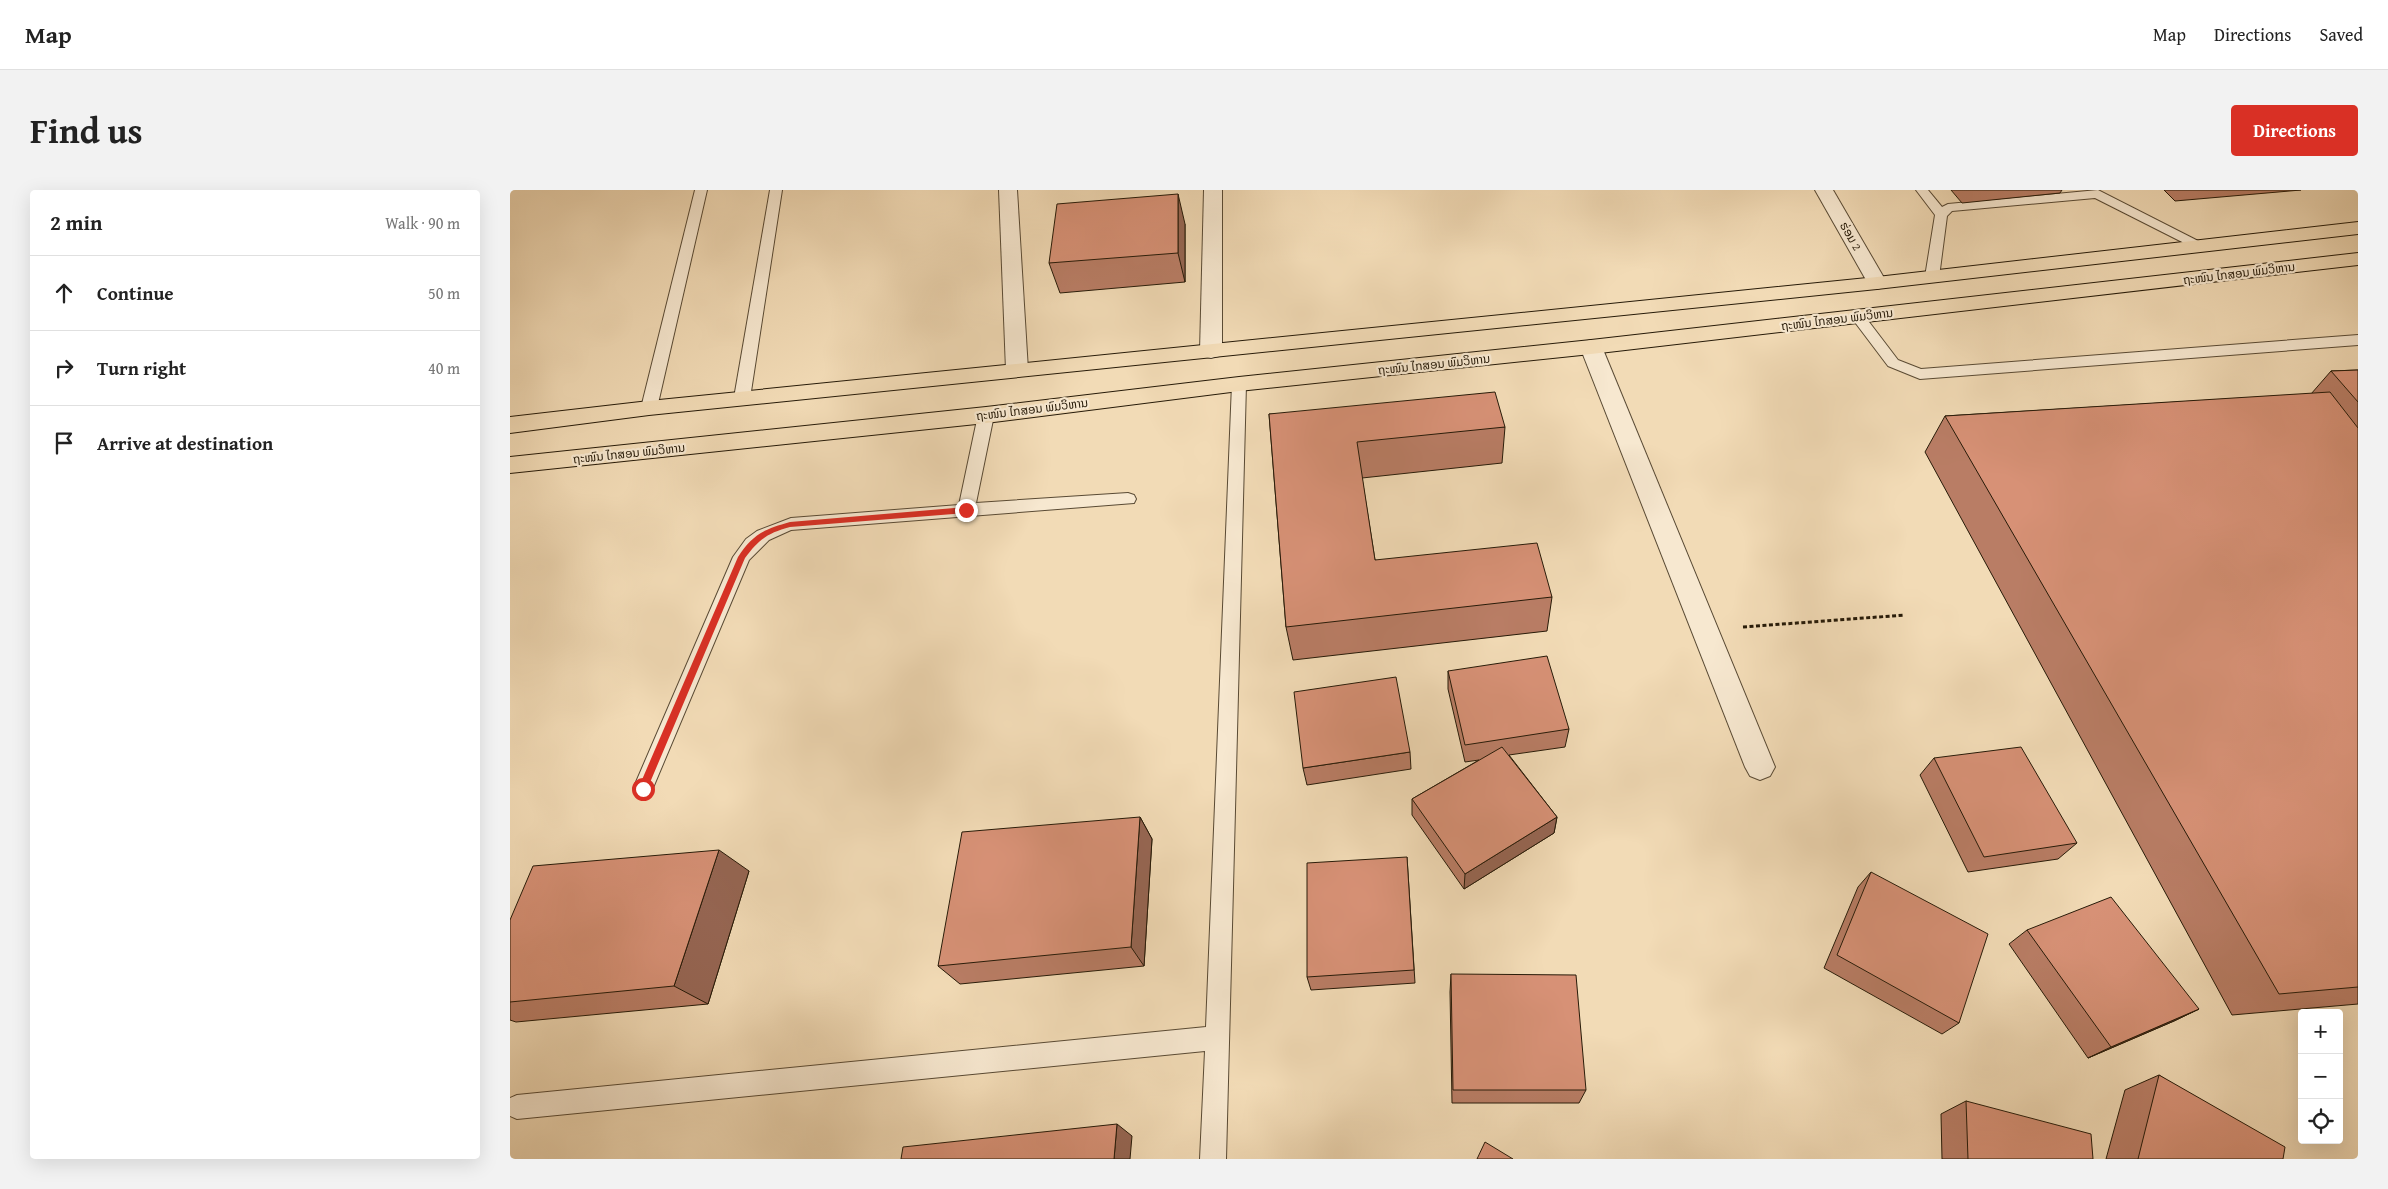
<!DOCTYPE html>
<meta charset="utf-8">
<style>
:root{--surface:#fff;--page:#f2f2f2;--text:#222;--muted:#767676;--line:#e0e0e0;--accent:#d93025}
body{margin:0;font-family:"Gentium Book Plus","Noto Sans Lao",serif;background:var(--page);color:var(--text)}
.controls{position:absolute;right:15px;bottom:15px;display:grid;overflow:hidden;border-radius:5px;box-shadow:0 5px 20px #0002}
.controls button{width:45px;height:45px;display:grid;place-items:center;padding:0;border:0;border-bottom:1px solid var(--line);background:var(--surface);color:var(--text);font:25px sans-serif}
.stop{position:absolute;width:15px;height:15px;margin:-11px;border:4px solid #d93025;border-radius:50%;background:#fff}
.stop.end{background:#d93025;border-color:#fff;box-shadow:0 1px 5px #0008}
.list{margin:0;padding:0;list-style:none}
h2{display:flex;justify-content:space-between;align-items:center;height:65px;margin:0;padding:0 20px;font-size:21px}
h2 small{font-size:16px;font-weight:400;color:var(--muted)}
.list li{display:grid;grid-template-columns:32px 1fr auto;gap:15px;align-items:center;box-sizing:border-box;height:75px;padding:0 20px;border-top:1px solid var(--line)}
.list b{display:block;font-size:19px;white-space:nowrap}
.list em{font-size:16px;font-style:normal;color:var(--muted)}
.icon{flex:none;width:28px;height:28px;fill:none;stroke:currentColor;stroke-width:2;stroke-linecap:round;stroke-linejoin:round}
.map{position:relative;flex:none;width:1848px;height:969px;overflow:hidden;border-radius:5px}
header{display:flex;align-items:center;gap:30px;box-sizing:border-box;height:70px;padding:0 25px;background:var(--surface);border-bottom:1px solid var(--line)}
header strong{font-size:24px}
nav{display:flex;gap:28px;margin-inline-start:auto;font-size:18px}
.intro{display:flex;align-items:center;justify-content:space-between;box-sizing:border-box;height:120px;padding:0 30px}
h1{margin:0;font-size:35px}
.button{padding:12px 22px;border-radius:5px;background:var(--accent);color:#fff;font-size:18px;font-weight:700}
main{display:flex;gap:30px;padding:0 30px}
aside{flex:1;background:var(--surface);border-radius:5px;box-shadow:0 5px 20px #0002}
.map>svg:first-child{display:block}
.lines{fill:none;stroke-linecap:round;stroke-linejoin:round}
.lane-casing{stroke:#594a34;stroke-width:2}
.street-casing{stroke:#594a34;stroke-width:2}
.highway-casing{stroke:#261a08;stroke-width:2}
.path{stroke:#261a08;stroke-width:3;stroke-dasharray:4 2.5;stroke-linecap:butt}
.lane{fill:#f7e8d0;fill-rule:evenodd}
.street{fill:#f7e8d0;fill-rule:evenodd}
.highway{fill:#f2dbb6;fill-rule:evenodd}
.wall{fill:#b97d65;stroke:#261a08}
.shaded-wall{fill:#966653;stroke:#261a08}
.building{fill:#d79176;stroke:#261a08}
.route{fill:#d93025}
.labels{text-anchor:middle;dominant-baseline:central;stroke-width:4.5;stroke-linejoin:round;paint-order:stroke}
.far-street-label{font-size:12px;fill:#261a08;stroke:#f7e8d0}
</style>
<header>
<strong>Map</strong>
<nav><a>Map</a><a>Directions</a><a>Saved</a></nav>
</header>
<div class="intro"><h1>Find us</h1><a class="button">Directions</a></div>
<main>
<aside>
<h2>2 min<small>Walk · 90 m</small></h2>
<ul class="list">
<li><svg class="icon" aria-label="ahead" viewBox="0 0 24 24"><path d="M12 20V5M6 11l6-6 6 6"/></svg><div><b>Continue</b></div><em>50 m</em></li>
<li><svg class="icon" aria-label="right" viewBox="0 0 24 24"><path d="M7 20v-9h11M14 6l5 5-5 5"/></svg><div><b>Turn right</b></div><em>40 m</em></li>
<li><svg class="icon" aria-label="arrive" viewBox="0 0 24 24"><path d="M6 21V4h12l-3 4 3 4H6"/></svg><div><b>Arrive at destination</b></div></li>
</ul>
</aside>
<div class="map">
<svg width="1848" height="969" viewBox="0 0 1848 969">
<rect width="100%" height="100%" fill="#f2dbb6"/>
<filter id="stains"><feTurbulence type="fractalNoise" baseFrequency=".004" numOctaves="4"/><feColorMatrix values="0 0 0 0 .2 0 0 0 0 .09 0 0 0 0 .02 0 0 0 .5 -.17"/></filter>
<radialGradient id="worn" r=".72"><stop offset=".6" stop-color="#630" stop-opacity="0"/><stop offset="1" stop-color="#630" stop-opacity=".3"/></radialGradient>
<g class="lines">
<g class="lane-casing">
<g id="lane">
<path d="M185 0H197L147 218 144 222H134L131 218Z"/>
<path d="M260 0H272L240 208 237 212H227L224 208Z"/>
<path d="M1406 0H1418L1432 17 1438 14 1588 0 1698 56 1691 60 1686 59 1585 8 1442 21 1437 26 1429 87 1422 91 1415 87 1425 25Z"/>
<path d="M1348 123 1353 124 1388 170 1411 179 1848 145V155L1410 189 1378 176 1341 127Z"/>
<path d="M729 189 734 191 736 194 716 969H690L695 861 7 929 0 926V908L7 905 696 837 722 194 724 191Z"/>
<path d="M476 220 481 221 484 225 466 313 618 303 624 305 626 309 624 313 281 340 259 350 239 370 140 605 133 608 126 605 123 599 223 367 236 349 247 341 281 328 449 315 468 225 471 221Z"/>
</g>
</g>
<g class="street-casing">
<g id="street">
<path d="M489 0H507L518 180 515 185 507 187 499 185 496 180Z"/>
<path d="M694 0H712V161L709 166 701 168 693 166 690 161Z"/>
<path d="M1305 0H1323L1377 93 1374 97 1367 99 1360 97Z"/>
<path d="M1081 150 1088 152 1092 157 1265 577 1260 586 1250 590 1240 586 1235 577 1070 157 1074 152Z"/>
</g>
</g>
<g class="highway-casing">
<g id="highway">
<path d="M1848 32V44L1367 99 139 225 0 243V227L139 211 1367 87Z"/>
<path d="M1848 63V75L1081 164 729 201 476 233 0 283V267L476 217 729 187 1081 150Z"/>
</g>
</g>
<path class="path" d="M1233 437 1395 425"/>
<use href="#lane" class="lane"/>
<use href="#street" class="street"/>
<use href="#highway" class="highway"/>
</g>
<g class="wall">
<path d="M1441 0H1552L1550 3 1452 13Z"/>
<path d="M1654 0H1791L1665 11Z"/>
<path d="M675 34V92L550 103 539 73Z"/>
<path d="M1848 180V814L1722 825 1415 262 1435 226 1801 204 1821 181Z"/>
<path d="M759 224 995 237 992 273 852 288 865 370 1042 407 1037 441 783 470 776 437Z"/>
<path d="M938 481 1059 539 1055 557 999 565 1047 627 1044 643 954 699 902 625V609L969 570 955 572 938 499Z"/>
<path d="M900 562 901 579 797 595 793 578Z"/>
<path d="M1424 568 1567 653 1548 669 1458 682 1410 585Z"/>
<path d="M630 627 642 649 634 776 450 794 428 776Z"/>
<path d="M897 667 905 793 801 800 797 787Z"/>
<path d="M239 681 198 814 6 832 0 830V730Z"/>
<path d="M1361 682 1449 833 1432 844 1314 778 1348 697Z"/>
<path d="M1517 740 1689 819 1664 831 1578 868 1499 754Z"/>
<path d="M941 784 1076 900 1069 913H942L940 802Z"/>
<path d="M1649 885 1773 969H1596L1615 900Z"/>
<path d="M1456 911 1583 969H1432L1431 924Z"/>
</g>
<g class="shaded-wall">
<path d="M668 4 675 34V92L668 63Z"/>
<path d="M630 627 642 649 634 776 621 757Z"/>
<path d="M1047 627 1044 643 954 699 955 684Z"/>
<path d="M209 660 239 681 198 814 164 796Z"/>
<path d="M1689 819 1664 831 1578 868 1601 857Z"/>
<path d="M607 934 622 946 620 969H604Z"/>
</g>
<g class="building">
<path d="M668 4V63L539 73 547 14Z"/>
<path d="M1848 180V212L1821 181Z"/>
<path d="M985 202 995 237 847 252 865 370 1027 353 1042 407 776 437 759 224Z"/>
<path d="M1820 202 1848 238V797L1769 804 1435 226Z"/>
<path d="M1037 466 1059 539 955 555 938 481Z"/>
<path d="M886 487 900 562 793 578 784 502Z"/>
<path d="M992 557 1047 627 955 684 902 609Z"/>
<path d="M1511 557 1567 653 1474 667 1424 568Z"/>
<path d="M630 627 621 757 428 776 452 642Z"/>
<path d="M209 660 164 796 0 812V730L23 676Z"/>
<path d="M897 667 904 780 797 787V673Z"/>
<path d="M1361 682 1478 744 1449 833 1327 765Z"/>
<path d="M1601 707 1689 819 1601 857 1517 740Z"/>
<path d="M941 784 1066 785 1076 900H943Z"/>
<path d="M1649 885 1775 957 1773 969H1628Z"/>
<path d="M1456 911 1581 944 1583 969H1458Z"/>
<path d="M607 934 604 969H391L393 957Z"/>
<path d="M975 952 1003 969H967Z"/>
</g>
<path class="route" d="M456 317 460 320 456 323 280 337C258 343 249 349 235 368L136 602H130L128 599 228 367C243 344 255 339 280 332Z"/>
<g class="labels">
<g class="far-street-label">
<text transform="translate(1341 46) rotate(60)">ຮ່ອມ 2</text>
<text transform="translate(1729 83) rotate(-7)">ຖະໜົນ ໄກສອນ ພົມວິຫານ</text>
<text transform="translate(1327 129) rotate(-7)">ຖະໜົນ ໄກສອນ ພົມວິຫານ</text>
<text transform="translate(924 174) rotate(-6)">ຖະໜົນ ໄກສອນ ພົມວິຫານ</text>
<text transform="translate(522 219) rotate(-7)">ຖະໜົນ ໄກສອນ ພົມວິຫານ</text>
<text transform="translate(119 263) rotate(-6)">ຖະໜົນ ໄກສອນ ພົມວິຫານ</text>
</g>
</g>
<rect width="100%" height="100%" filter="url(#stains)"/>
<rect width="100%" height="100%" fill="url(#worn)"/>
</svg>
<div class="controls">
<button>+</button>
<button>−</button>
<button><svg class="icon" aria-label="locate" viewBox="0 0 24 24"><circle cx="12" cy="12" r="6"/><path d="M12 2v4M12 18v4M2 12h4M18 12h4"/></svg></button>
</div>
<div class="stop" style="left:133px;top:599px"></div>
<div class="stop end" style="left:456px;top:320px"></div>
</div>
</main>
